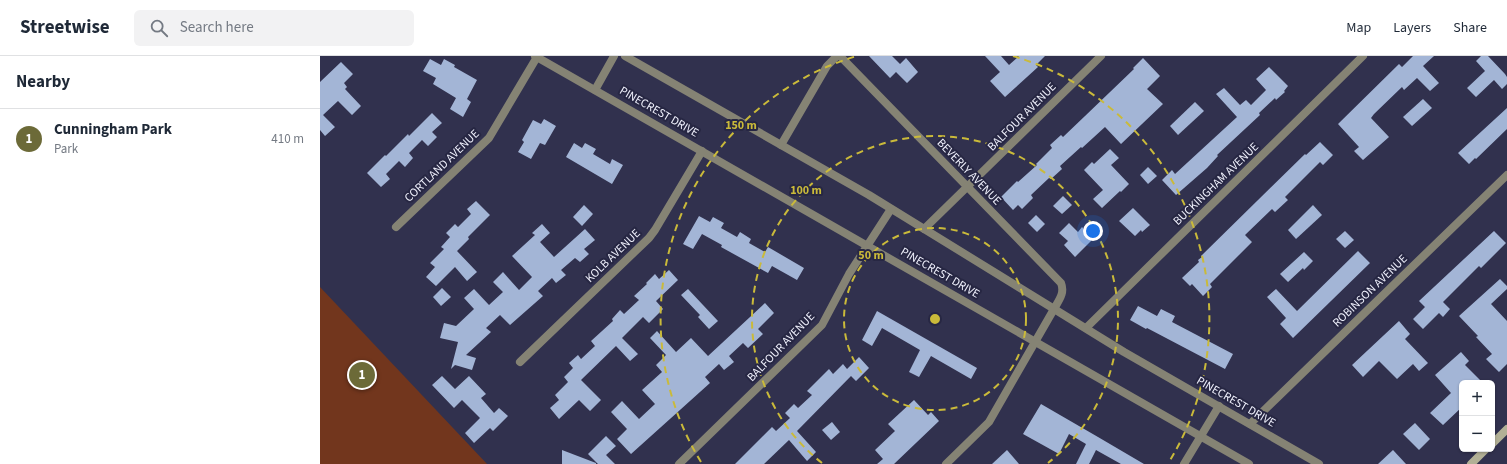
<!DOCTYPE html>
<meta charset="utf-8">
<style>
:root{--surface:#fff;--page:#f2f2f3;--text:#1f2937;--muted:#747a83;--line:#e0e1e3;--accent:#6c6a38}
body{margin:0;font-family:"Source Sans 3",sans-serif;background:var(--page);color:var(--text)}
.controls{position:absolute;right:12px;bottom:12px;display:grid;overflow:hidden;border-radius:6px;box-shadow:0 1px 3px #0004}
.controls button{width:36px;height:36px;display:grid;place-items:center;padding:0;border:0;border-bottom:1px solid var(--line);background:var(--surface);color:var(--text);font:20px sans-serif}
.you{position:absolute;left:773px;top:175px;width:14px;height:14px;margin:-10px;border:3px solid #fff;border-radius:50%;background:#1a73e8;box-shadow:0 0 0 6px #1a73e833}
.badge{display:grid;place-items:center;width:26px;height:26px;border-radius:50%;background:var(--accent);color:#fff;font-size:13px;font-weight:700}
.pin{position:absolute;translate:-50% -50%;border:2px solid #fff;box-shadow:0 1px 4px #0006}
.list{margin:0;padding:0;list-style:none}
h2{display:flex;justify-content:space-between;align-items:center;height:52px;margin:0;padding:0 16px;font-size:17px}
h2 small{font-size:13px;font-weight:400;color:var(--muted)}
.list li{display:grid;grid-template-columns:26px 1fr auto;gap:12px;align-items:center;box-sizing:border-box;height:60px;padding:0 16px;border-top:1px solid var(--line)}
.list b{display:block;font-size:15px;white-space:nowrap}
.list p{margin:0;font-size:13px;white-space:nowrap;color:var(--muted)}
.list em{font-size:13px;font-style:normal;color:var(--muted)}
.icon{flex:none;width:22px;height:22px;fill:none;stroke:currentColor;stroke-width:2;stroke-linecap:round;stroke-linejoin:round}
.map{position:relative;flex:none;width:1187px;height:408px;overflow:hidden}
header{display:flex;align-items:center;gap:24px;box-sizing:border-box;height:56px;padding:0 20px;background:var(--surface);border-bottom:1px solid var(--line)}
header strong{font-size:19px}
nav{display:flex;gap:22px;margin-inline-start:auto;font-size:14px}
.search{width:280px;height:36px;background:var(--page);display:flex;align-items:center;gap:10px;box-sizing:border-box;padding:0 14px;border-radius:6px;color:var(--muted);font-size:15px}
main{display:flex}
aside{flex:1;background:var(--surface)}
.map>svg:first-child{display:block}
.green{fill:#72361d}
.building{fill:#a3b5d6}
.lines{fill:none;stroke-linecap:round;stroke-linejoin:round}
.minor{stroke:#858374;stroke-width:8}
.secondary{stroke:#b2b096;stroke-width:8}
.ring{fill:none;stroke:#caba3a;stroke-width:2;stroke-dasharray:7 5}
.labels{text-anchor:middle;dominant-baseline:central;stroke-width:4;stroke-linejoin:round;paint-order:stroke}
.street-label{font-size:12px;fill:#f0f1fd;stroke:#272743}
.centre{fill:#caba3a;stroke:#272743;stroke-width:2}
.ring-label{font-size:12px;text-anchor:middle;font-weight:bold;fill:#caba3a;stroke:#272743;stroke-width:4;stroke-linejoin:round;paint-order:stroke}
</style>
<header>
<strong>Streetwise</strong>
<div class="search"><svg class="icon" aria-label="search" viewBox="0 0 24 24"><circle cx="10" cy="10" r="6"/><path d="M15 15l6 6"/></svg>Search here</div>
<nav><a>Map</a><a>Layers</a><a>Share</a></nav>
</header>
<main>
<aside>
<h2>Nearby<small></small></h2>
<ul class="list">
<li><span class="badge">1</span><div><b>Cunningham Park</b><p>Park</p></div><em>410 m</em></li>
</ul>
</aside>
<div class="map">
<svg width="1187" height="408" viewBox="0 0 1187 408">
<rect width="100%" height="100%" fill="#31314e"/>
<path class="green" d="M0 231 167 408H0Z"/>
<g class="building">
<path d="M549 0H572L580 8 586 2 598 16 587 27 576 16 570 22Z"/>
<path d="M665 0H681L689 9 699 0H725L716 9 718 11 685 41 670 25 680 16Z"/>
<path d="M1093 0H1114L1103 10 1119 27 1110 35 1097 22 1084 34 1082 31 1054 58 1051 62 1069 81 1043 104 1034 95 1039 91 1018 68 1079 8 1082 11Z"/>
<path d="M1161 0H1168L1185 18 1187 21V28L1182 33 1174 24 1156 41 1147 32 1165 15 1156 5Z"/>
<path d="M823 2 840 20 827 33 843 48 801 88 785 71 762 92 761 91 740 110 742 113 731 123 729 122 711 139 713 142 702 153 698 149 693 154 681 141 697 125 698 126 717 109 716 108 732 92 730 89 741 79 743 81 765 60 814 13 813 12Z"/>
<path d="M110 3 121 9 124 3 135 9 134 11 157 24 147 43 151 46 143 61 130 53 136 42 113 28 116 22 103 15Z"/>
<path d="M21 6 33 18 24 27 27 31 25 33 41 50 32 59 18 45 3 59 15 71 5 80 0 74V26Z"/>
<path d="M949 11 968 30 964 35 965 36 956 44 955 42 939 57 940 59 897 99 898 100 887 112 856 139 842 124 852 114 855 118 917 61 896 38 904 32 920 49 926 44 931 49 946 34 936 23Z"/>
<path d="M1103 43 1112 52 1092 70 1083 61Z"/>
<path d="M875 46 884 55 858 79 850 70Z"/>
<path d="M1187 52V73L1156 103 1155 102 1149 108 1138 97Z"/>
<path d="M112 57 122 67 112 76 117 81 108 90 102 84 89 97 93 102 85 111 79 105 66 118 70 123 61 131 47 117 65 99 66 100 88 78 89 80Z"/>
<path d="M224 63 236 70 225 89 220 87 211 103 198 96 204 86 202 84 213 64 221 68Z"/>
<path d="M1000 86 1013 99 1003 109 1000 106 965 141 968 144 955 156 952 153 925 179 932 186 890 228 892 231 883 240 872 228 870 230 862 222 879 206 878 204 882 201 881 200 985 98 986 99Z"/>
<path d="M254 87 262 92 265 87 276 93 273 98 290 108 292 103 303 109 292 128 246 101Z"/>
<path d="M790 93 799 102 791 109 809 128 801 136 800 135 782 152 773 143 783 134 764 114 772 106 774 108Z"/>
<path d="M828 111 837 120 828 128 820 119Z"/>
<path d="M743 140 752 149 742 158 733 150Z"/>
<path d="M156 145 170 159 148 181 149 183 137 195 157 216 147 225 135 211 116 230 106 221 115 211 110 207 124 193 121 191 130 181 126 177 135 168 138 171 151 158 147 153Z"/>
<path d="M264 149 273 158 262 170 253 161Z"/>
<path d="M993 149 1002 159 976 183 968 174Z"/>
<path d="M813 152 830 169 822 176 821 174 815 180 799 165Z"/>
<path d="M716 159 725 168 717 176 708 167Z"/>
<path d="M379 160 390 166 393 161 404 167 401 172 417 181 420 176 431 183 429 187 445 196 448 191 484 212 477 224 452 210 448 217 401 191 402 189 382 178 373 193 363 188Z"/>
<path d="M749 167 758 176 762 171 773 183 755 201 744 189 748 185 739 177Z"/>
<path d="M222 168 230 177 220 186 234 201 265 173 275 184 264 193 269 198 260 206 255 202 241 214 246 219 236 227 232 222 218 235 223 240 190 269 180 259 166 272 171 276 146 299 156 302 152 314 135 309 131 313 138 286 120 282 124 267 136 270 154 253 144 242 154 233 169 249 183 236 173 226 183 216 199 234 212 221 192 200 215 179 212 177Z"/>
<path d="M1025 175 1034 184 1025 192 1016 183Z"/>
<path d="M1174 175 1186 187 1161 212 1159 210 1123 246 1130 253 1123 261 1119 257 1103 273 1093 263 1105 251 1099 245Z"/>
<path d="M1038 195 1050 207 973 282 960 268 966 262 947 241 956 233 977 255Z"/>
<path d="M984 196 993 205 984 214 983 212 968 226 960 218Z"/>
<path d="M349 214 358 224 336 245 343 253 329 267 323 261 302 282 318 298 310 305 296 290 261 324 281 344 270 355 259 344 239 363 230 352 239 344 235 339 248 326 244 321 253 312 249 307 258 299 261 303 275 290 271 285 293 265 292 263 300 254 304 258 319 244 314 240 327 228 326 227 335 218 339 223Z"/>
<path d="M1180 223 1187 230V233L1171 248 1187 265V308L1179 316 1166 303 1172 298 1156 281 1158 280 1139 260Z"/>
<path d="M122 232 131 241 121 250 113 241Z"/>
<path d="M368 233 398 265 389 273 378 261 380 259 361 239Z"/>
<path d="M445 247 454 257 438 273 443 278 428 292 423 287 409 300 414 306 404 314 399 308 385 321 390 327 311 398 297 383 307 373 291 356 302 345 319 363 335 348 322 334 342 316 336 309 346 299 330 282 337 275 356 296 371 282 388 300Z"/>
<path d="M818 250 837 260 841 253 855 260 852 266 913 298 905 313 827 272 826 273 810 264Z"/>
<path d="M557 255 657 312 651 323 611 300 599 321 589 316 600 294 562 272 552 290 542 284Z"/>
<path d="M1079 265 1090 278 1085 283 1108 307 1099 315 1093 308 1077 323 1059 305 1043 321 1032 309Z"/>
<path d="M1141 296 1149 305 1145 309 1163 327H1142V351L1123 369 1110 357 1131 337 1115 319Z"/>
<path d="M539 301 549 312 536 325 531 320 477 375 496 396 487 405 469 384 444 408H415L452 371 456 375 470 362 465 357 474 348 478 352 492 339 487 335 509 313 513 318 523 308 527 313Z"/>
<path d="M122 320 135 333 149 320 166 338 161 342 174 357 179 352 188 360 173 375 170 372 154 387 145 377 160 362 142 344 134 352 112 329Z"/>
<path d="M594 344 608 359 611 356 619 365 574 408H557L563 403 555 394 575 375 568 368Z"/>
<path d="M721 348 778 381 824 408H801L776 394 769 408H756L766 388 749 378 739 398 703 378Z"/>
<path d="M512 366 520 376 511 384 502 374Z"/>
<path d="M1095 367 1110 383 1099 394 1083 378Z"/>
<path d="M286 380 296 390 286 399 295 408H278L268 398Z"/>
<path d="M242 394 276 407V408H242Z"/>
<path d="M687 394 699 408H672Z"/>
<path d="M1073 394 1086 408H1058Z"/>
</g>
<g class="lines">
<g class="minor">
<path d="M215 0 929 408"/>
<path d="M305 0 549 139 804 296 999 408"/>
<path d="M520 0 741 227C745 237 739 244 734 253L669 366 626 408"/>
<path d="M275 34 294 0"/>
<path d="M461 89 507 10 517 0"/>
<path d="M76 171 169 82 217 1"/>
<path d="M604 173 781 0"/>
<path d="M766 272 1043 0"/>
<path d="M200 306 329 182 335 174 382 95"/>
<path d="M930 368 1187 119"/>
<path d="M359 408 502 269 529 218 571 153"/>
<path d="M864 408 899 350"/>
</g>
<g class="secondary">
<path d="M1172 388 1187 373"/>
<path d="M1151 408 1166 393"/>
</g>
</g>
<g class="ring">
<circle cx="615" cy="263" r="91"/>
<path d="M502 407A183 183 0 1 1 728 407"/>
<path d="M381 406A274 274 0 0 1 537 0M693 0A274 274 0 0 1 849 406"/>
</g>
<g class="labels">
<g class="street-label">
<text transform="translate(339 56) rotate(30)">PINECREST DRIVE</text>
<text transform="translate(702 61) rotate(-45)">BALFOUR AVENUE</text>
<text transform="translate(122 110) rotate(-44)">CORTLAND AVENUE</text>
<text transform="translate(649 116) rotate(46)">BEVERLY AVENUE</text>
<text transform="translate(896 128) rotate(-44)">BUCKINGHAM AVENUE</text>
<text transform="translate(293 200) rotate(-44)">KOLB AVENUE</text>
<text transform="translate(620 217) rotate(30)">PINECREST DRIVE</text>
<text transform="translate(1050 235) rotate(-44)">ROBINSON AVENUE</text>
<text transform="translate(461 291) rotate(-46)">BALFOUR AVENUE</text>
<text transform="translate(916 346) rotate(30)">PINECREST DRIVE</text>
</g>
</g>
<circle cx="615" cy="263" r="6" class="centre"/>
<g class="ring-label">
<text x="421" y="73">150 m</text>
<text x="486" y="138">100 m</text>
<text x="551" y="203">50 m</text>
</g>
</svg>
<div class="controls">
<button>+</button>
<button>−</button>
</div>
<div class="you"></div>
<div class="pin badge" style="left:42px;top:319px">1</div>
</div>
</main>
